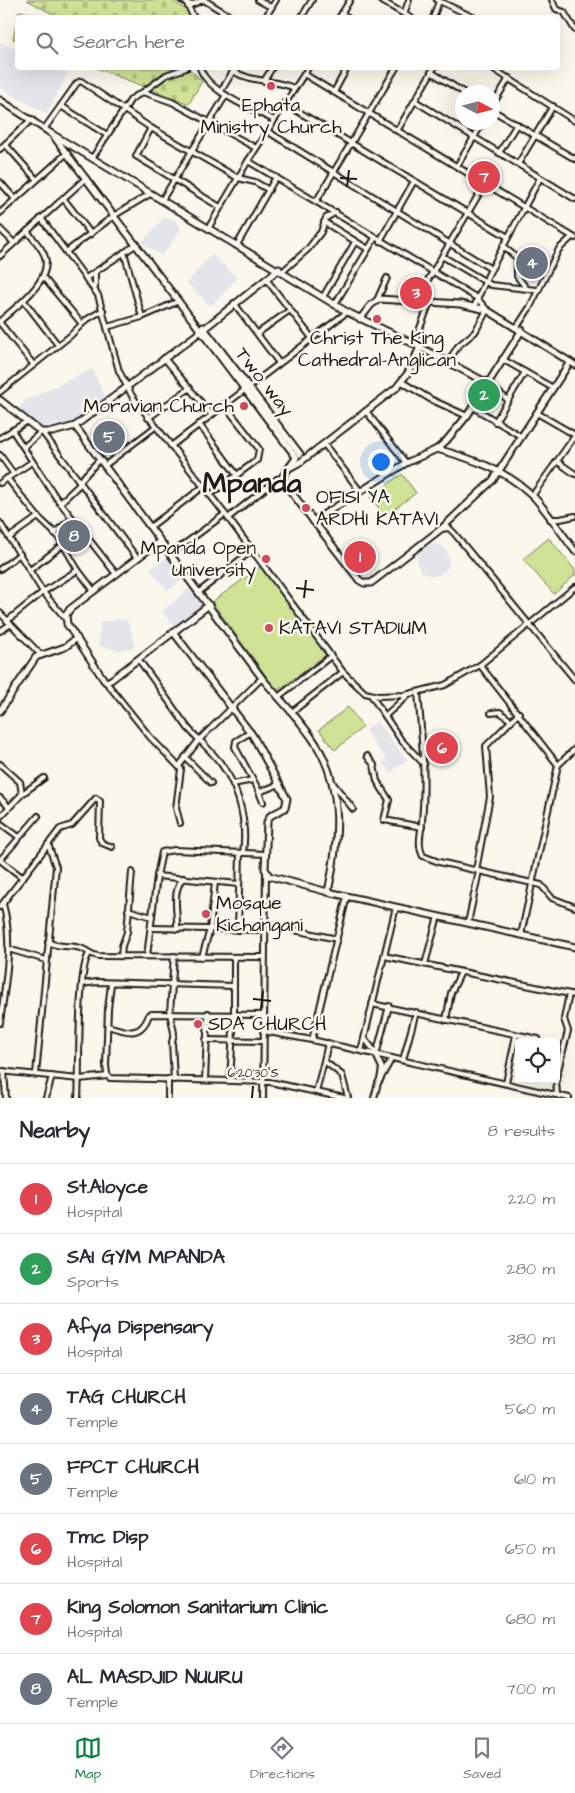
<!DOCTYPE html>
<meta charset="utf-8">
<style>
:root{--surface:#fff;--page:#f2f2f3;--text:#2b2b33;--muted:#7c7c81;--line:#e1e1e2;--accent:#0b8043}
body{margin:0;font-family:"Architects Daughter",sans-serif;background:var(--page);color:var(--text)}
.controls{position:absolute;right:15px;bottom:15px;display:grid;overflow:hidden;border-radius:5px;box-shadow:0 5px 20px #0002}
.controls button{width:45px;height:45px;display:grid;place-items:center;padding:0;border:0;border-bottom:1px solid var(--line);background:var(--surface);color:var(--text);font:25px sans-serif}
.compass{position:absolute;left:455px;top:85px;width:45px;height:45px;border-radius:50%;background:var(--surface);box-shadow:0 5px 20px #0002;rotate:96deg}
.you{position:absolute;left:380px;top:461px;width:18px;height:18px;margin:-12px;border:4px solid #fff;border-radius:50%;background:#1a73e8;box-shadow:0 0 0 8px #1a73e833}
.badge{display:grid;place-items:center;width:32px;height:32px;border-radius:50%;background:var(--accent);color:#fff;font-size:16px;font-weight:700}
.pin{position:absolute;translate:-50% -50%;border:2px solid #fff;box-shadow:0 1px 5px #0006}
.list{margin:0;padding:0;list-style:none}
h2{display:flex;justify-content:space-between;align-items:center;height:65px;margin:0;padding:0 20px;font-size:21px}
h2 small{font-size:16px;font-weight:400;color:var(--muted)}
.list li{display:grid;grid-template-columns:32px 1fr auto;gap:15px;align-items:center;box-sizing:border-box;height:70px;padding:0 20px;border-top:1px solid var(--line)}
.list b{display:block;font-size:19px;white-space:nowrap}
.list p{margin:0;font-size:16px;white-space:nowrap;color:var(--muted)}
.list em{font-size:16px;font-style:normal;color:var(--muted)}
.icon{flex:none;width:28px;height:28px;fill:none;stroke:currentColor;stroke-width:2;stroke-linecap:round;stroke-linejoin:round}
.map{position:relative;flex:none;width:575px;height:1098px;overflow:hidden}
.search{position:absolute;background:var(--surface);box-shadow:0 5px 20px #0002;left:15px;right:15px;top:15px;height:55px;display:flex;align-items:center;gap:12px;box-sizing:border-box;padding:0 18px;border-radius:5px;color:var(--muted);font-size:19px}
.sheet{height:625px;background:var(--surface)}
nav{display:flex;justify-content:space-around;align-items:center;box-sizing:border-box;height:70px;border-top:1px solid var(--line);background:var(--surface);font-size:14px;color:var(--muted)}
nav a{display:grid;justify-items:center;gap:2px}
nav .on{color:var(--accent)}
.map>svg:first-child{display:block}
.built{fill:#e4e4eb}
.green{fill:#cfe296;stroke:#767f59}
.cemetery{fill:url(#cemetery-stones);stroke:#767f59}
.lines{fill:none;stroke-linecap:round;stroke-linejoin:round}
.street-casing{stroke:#1c1c1c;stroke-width:8}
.secondary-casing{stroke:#1c1c1c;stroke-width:9}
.street{stroke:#fbf7ec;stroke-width:4}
.secondary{stroke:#fbf7ec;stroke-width:5}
.ticks{fill:none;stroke:#1c1c1c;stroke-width:2}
.poi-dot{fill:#d1495b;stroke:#fbf7ec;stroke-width:2}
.labels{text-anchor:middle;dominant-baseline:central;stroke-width:5;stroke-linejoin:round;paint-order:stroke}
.poi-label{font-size:19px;fill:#1c1c1c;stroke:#fbf7ec;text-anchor:start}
.street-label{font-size:19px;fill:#1c1c1c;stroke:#fbf7ec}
.town-label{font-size:29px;font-weight:bold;fill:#1c1c1c;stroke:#fbf7ec}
.ticks-label{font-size:12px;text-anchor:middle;fill:#1c1c1c;stroke:#fbf7ec;stroke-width:5;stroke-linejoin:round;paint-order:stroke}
</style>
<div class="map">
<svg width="575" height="1098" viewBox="0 0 575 1098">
<defs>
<pattern id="cemetery-stones" width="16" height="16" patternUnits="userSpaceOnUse" patternTransform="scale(1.25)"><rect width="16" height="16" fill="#cfe296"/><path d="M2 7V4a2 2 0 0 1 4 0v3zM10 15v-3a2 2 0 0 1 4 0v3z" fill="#b1c181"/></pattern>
</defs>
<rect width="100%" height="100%" fill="#fbf7ec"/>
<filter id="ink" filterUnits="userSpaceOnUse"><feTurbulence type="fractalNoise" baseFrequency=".02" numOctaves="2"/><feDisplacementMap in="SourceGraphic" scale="10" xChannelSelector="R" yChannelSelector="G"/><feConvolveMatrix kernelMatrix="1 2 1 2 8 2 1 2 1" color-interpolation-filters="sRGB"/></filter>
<g filter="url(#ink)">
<g class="built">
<path d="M0 42 17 50 18 68H56L68 73 47 114 0 88Z"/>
<path d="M163 218H174L181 229 162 256 142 243Z"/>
<path d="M212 254 237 278 211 306 187 283Z"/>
<path d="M92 369 106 398 71 423 38 427 18 409 26 400Z"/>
<circle cx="433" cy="560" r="16"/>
<path d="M166 558 182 580 167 591 150 569Z"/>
<path d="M190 587 205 604 176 628 162 612Z"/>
<path d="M126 619 132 632 135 647 119 650 99 646 100 622Z"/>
<path d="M377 721 407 760 390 773 383 763 387 760 365 731Z"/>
</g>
<g class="green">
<path d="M19 11 49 17 18 18 17 40 13 39Z"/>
<path d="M402 474 416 493 385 516 370 497Z"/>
<path d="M549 538 575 570V575L554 594 523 559Z"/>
<path d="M261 566 326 655 277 691 212 602Z"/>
<path d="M348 707 363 727 335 750 319 730Z"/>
</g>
<g class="cemetery">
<path d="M27 0H171L193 14 191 18 58 17Z"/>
<path d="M96 68H188L202 81 189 104Z"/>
</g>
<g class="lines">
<g class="street-casing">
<g id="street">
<path d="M181 0 191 5 203 0"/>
<path d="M204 0 233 18"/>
<path d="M258 0 271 7"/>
<path d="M380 0 411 18"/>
<path d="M437 0 475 18"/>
<path d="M552 0 556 9 564 12 575 30"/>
<path d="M187 4 194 18"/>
<path d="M342 13 348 18"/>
<path d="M404 14 409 0"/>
<path d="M265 18 276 0"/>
<path d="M301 18 312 0"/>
<path d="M339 18 350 0"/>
<path d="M433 18 439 1"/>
<path d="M200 68C208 92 252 109 274 120"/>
<path d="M492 68 575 121"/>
<path d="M233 71C252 83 274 79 294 88"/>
<path d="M431 72 463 92"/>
<path d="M304 74 575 238"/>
<path d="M264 81 272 68"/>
<path d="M221 91 235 68"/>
<path d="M143 92 166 75 186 68"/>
<path d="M334 92 347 68"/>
<path d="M415 101 575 199"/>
<path d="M284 103 508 237"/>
<path d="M61 106 107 135"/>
<path d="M492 106 509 78"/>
<path d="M492 110 575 159"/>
<path d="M45 128 77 83 81 81 151 128 238 178 255 182 269 190"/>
<path d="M151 128 136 156 220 207"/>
<path d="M267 131 491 269"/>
<path d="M397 131 434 68"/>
<path d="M5 144 36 179"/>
<path d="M0 149 32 119"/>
<path d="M499 153 517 124"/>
<path d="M93 157 131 99 143 92 172 102 256 148"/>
<path d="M248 161 477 298 487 310 475 332 458 346 448 362"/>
<path d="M518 164 553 106"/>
<path d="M457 166 483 122"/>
<path d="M0 182 15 199"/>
<path d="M63 198 91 234"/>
<path d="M162 200 226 95"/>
<path d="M317 200 396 68"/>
<path d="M0 213 67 153"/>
<path d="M41 218 98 295 119 371 132 396 225 514 343 672 365 693 378 696 405 695 445 685 480 665 575 587"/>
<path d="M324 222 368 249"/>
<path d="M209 227 248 161 308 68"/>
<path d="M0 229 14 243"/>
<path d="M380 241 414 181"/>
<path d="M237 245 276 177"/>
<path d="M503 246 517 258V276L526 288"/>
<path d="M66 252 115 215 150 194"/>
<path d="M124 252 142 317"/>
<path d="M0 256 86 178"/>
<path d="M442 256 491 285 537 290"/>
<path d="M282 272 308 249 321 232 326 218 336 212"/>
<path d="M43 277 82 324"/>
<path d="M86 278 137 244"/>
<path d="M266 279 312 338"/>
<path d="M95 288V273"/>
<path d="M323 297 355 242"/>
<path d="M377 300 387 278"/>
<path d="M416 300 485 184"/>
<path d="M24 301 58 345"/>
<path d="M234 303 279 363"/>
<path d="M335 304 375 238"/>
<path d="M474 307 488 275 540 178"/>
<path d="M0 321C16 307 52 281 45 257 42 247 33 239 27 231"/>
<path d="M0 323 33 364"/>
<path d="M107 327 142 317 179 301"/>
<path d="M517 327 530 307 559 249 572 237"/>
<path d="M258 333 290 310"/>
<path d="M414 344 428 307 425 286"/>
<path d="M164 358 211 414"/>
<path d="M502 359 553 388"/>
<path d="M402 382 430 399 467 416"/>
<path d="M487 383 508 400"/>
<path d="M0 392 70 336 86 320 103 310"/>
<path d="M473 407 522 437"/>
<path d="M366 411 406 463"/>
<path d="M537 413 575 435"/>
<path d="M148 418 190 388"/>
<path d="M495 422 525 372"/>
<path d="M199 424 236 474"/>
<path d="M12 430 55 496 116 574"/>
<path d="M43 433 137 558"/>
<path d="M0 438 26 422"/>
<path d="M324 444 360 491"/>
<path d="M171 446 347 312"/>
<path d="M24 447 41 432"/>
<path d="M0 455 13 473"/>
<path d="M558 462 575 474"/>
<path d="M104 466 155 427"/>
<path d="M7 478 38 517 58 536 78 570 94 591"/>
<path d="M79 482 100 459"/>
<path d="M0 483 32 462"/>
<path d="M210 495 257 460 259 449 224 404"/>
<path d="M532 496 575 436"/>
<path d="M60 503 80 484"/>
<path d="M228 518 277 479 283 478"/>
<path d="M550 519H560L575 516"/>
<path d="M0 523 43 592 66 619"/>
<path d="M150 527 203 487"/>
<path d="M441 529 449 528 454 533 575 680"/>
<path d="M54 533 72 519"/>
<path d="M10 537 38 517"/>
<path d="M171 554 225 514"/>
<path d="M0 569 20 554"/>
<path d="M30 570 64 544"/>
<path d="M199 592 251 551"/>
<path d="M0 613 41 655"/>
<path d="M7 621 43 592 78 570"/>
<path d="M0 631 11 624"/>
<path d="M138 659C155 681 171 705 188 728 196 737 204 744 212 753 237 779 248 818 243 853"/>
<path d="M480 665 558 765 521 935"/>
<path d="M106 682 150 737 181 769 176 808 180 823"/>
<path d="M418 693C422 736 426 779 422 822 421 833 417 845 423 856L439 862 541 885 552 898 575 907"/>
<path d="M371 695 401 740 424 764"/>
<path d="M278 697 331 656"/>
<path d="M292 712 343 672"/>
<path d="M491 713 500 712 510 720"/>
<path d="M386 715 407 696"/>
<path d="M251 732 236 741 235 747 257 787 263 802"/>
<path d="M367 756 374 765 377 781 389 800 384 820 422 827"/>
<path d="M185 757 211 783"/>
<path d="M0 764 20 782 22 794"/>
<path d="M558 765 575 749"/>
<path d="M179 766 199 740 262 678"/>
<path d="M332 782 353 809"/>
<path d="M233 784 253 780"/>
<path d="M259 792 280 784"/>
<path d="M0 798 9 807"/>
<path d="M0 817 22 794 44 778"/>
<path d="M0 823 19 837"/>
<path d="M0 860 38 816"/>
<path d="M0 860 23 878"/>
<path d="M476 870 490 797 486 746 519 713"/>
<path d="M157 876 239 884"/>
<path d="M0 907 60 829 72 825 96 798 100 801 99 838 102 843 112 847"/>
<path d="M128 910 152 917"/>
<path d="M468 923 479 871"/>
<path d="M266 924 337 939"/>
<path d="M151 928 266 930"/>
<path d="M177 929C178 911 171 893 183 878"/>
<path d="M238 930 240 853"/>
<path d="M48 942C60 949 72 944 83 949 89 952 91 955 98 956L265 957"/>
<path d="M8 949 46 960"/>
<path d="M121 956 122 946 127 932 132 872"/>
<path d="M147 956 157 876 162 852 175 850 266 854"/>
<path d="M384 956 575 995"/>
<path d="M202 957 210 929 215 882"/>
<path d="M425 964 438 916"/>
<path d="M82 984 97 982 234 986"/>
<path d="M111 984 108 1009 106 1065 107 1074 110 1078 270 1082 344 1098"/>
<path d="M372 1004 538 1039"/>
<path d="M446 1020 451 993 461 972"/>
<path d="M0 1023C5 984 14 942 3 904"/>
<path d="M108 1026C127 1032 141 1038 149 1015L152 1014 263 1015"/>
<path d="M263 1031 312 1040 569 1098"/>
<path d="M365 1039 376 1053"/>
<path d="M206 1040 263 1041"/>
<path d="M312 1040 347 896"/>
<path d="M328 1043 324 1061 342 1075 348 1098"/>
<path d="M361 1051 396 907"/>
<path d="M403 1060 416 1012"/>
<path d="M0 1071 79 1079 108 1076"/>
<path d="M4 1071 6 1098"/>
<path d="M36 1074 56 867 48 844"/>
<path d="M556 1078 568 1031 564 1019 569 994"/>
<path d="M556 1079 557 1095"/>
<path d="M174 1080 172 1042 174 1033 170 1013 174 956"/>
<path d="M205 1080 208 1013"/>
<path d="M230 1080 234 1014V957"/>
<path d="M380 1080 382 1068 376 1055 389 1006"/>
<path d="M506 1083 516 1035"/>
<path d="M316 1092 324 1061"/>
<path d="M46 1098 52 1076"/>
<path d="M78 1098C80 1072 77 968 89 954"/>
<path d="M168 1098V1079"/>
<path d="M263 1098 266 873"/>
<path d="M374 1098 378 1083 392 1058"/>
</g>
</g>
<g class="secondary-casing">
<g id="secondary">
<path d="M0 100 52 134 296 457"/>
<path d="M52 134 347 312 414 344 487 383"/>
<path d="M360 319 371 305 379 299 460 304 487 310 575 365"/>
<path d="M203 327 300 454"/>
<path d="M0 400 41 432H53L75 426 200 332 279 269"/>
<path d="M75 426 262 678C280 700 301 720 316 744 344 789 339 842 328 892"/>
<path d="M437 449C473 459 506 470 533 496 548 512 561 533 575 551"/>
<path d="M296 458 283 476 285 484 359 580 364 583H371L441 529 493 480 570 362"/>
<path d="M303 460 396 388 408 373 420 347"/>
<path d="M289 468 302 461"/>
<path d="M313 521 406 463 437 449 446 441 467 416 522 330"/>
<path d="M160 541 70 609 66 615 67 624 104 680 106 682 111 680 209 605"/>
<path d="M174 633 253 736 287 799 285 808 270 816 267 822 265 869 269 876 328 892 575 947"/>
<path d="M0 711 36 657 65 647 77 638"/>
</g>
</g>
<use href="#street" class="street"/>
<use href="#secondary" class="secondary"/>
</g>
</g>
<path class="ticks" d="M340 178 357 179M347 187 349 170M296 588 314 590M304 598 306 580M253 999 271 1001M261 1009 263 991M252 1098 253 1086"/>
<g class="poi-dot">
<circle cx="271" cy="86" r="5"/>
<circle cx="377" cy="319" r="5"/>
<circle cx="244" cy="406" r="5"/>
<circle cx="306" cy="508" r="5"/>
<circle cx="266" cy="559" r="5"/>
<circle cx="269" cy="628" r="5"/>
<circle cx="206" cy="914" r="5"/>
<circle cx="198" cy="1024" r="5"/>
</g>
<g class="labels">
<g class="poi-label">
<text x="271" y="105" text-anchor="middle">Ephata<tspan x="271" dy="22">Ministry Church</tspan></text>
<text x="377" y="338" text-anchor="middle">Christ The King<tspan x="377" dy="22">Cathedral-Anglican</tspan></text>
<text x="234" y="406" text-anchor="end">Moravian Church</text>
<text x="316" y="497">OFISI YA<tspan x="316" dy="22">ARDHI KATAVI</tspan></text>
<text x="256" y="548" text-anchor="end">Mpanda Open<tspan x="256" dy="22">University</tspan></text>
<text x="279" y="628">KATAVI STADIUM</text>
<text x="216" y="903">Mosque<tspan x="216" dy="22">Kichangani</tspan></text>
<text x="208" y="1024">SDA CHURCH</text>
</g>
<g class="street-label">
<text transform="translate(264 382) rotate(52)">Two way</text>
</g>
<g class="town-label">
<text x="252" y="483">Mpanda</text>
</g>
</g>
<g class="ticks-label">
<text x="253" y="1077">6°20'30"S</text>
</g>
</svg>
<div class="controls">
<button><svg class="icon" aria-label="locate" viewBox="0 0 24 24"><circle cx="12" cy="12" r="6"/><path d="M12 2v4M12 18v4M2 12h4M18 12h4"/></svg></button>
</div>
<svg class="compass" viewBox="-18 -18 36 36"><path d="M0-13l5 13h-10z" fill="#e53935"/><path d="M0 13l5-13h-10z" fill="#7c7c81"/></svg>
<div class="you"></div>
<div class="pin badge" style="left:360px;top:557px;background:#e0444e">1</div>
<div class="pin badge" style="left:484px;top:395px;background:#2e9e5b">2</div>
<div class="pin badge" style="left:416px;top:293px;background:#e0444e">3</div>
<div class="pin badge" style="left:532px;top:263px;background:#6b7280">4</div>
<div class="pin badge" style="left:109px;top:437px;background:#6b7280">5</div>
<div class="pin badge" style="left:442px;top:748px;background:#e0444e">6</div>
<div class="pin badge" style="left:484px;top:177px;background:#e0444e">7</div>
<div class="pin badge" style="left:74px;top:536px;background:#6b7280">8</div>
<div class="search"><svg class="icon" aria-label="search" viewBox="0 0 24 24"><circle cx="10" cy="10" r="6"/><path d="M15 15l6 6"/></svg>Search here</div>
</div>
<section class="sheet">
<h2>Nearby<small>8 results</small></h2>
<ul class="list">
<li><span class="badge" style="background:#e0444e">1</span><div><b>St.Aloyce</b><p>Hospital</p></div><em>220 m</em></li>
<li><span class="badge" style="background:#2e9e5b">2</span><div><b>SAI GYM MPANDA</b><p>Sports</p></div><em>280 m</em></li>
<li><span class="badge" style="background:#e0444e">3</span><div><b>Afya Dispensary</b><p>Hospital</p></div><em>380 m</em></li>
<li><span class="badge" style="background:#6b7280">4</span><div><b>TAG CHURCH</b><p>Temple</p></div><em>560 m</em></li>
<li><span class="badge" style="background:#6b7280">5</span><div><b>FPCT CHURCH</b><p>Temple</p></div><em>610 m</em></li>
<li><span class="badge" style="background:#e0444e">6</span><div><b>Tmc Disp</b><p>Hospital</p></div><em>650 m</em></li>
<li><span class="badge" style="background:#e0444e">7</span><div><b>King Solomon Sanitarium Clinic</b><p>Hospital</p></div><em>680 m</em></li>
<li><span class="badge" style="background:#6b7280">8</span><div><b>AL MASDJID NUURU</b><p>Temple</p></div><em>700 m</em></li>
</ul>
</section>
<nav>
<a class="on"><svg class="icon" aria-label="map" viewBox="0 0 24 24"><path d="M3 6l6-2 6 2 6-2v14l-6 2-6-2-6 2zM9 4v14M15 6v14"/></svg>Map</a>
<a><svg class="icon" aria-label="directions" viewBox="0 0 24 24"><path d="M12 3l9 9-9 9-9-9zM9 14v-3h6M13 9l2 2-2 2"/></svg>Directions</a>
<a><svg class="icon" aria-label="saved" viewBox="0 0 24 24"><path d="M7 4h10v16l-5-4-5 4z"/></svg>Saved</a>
</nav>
